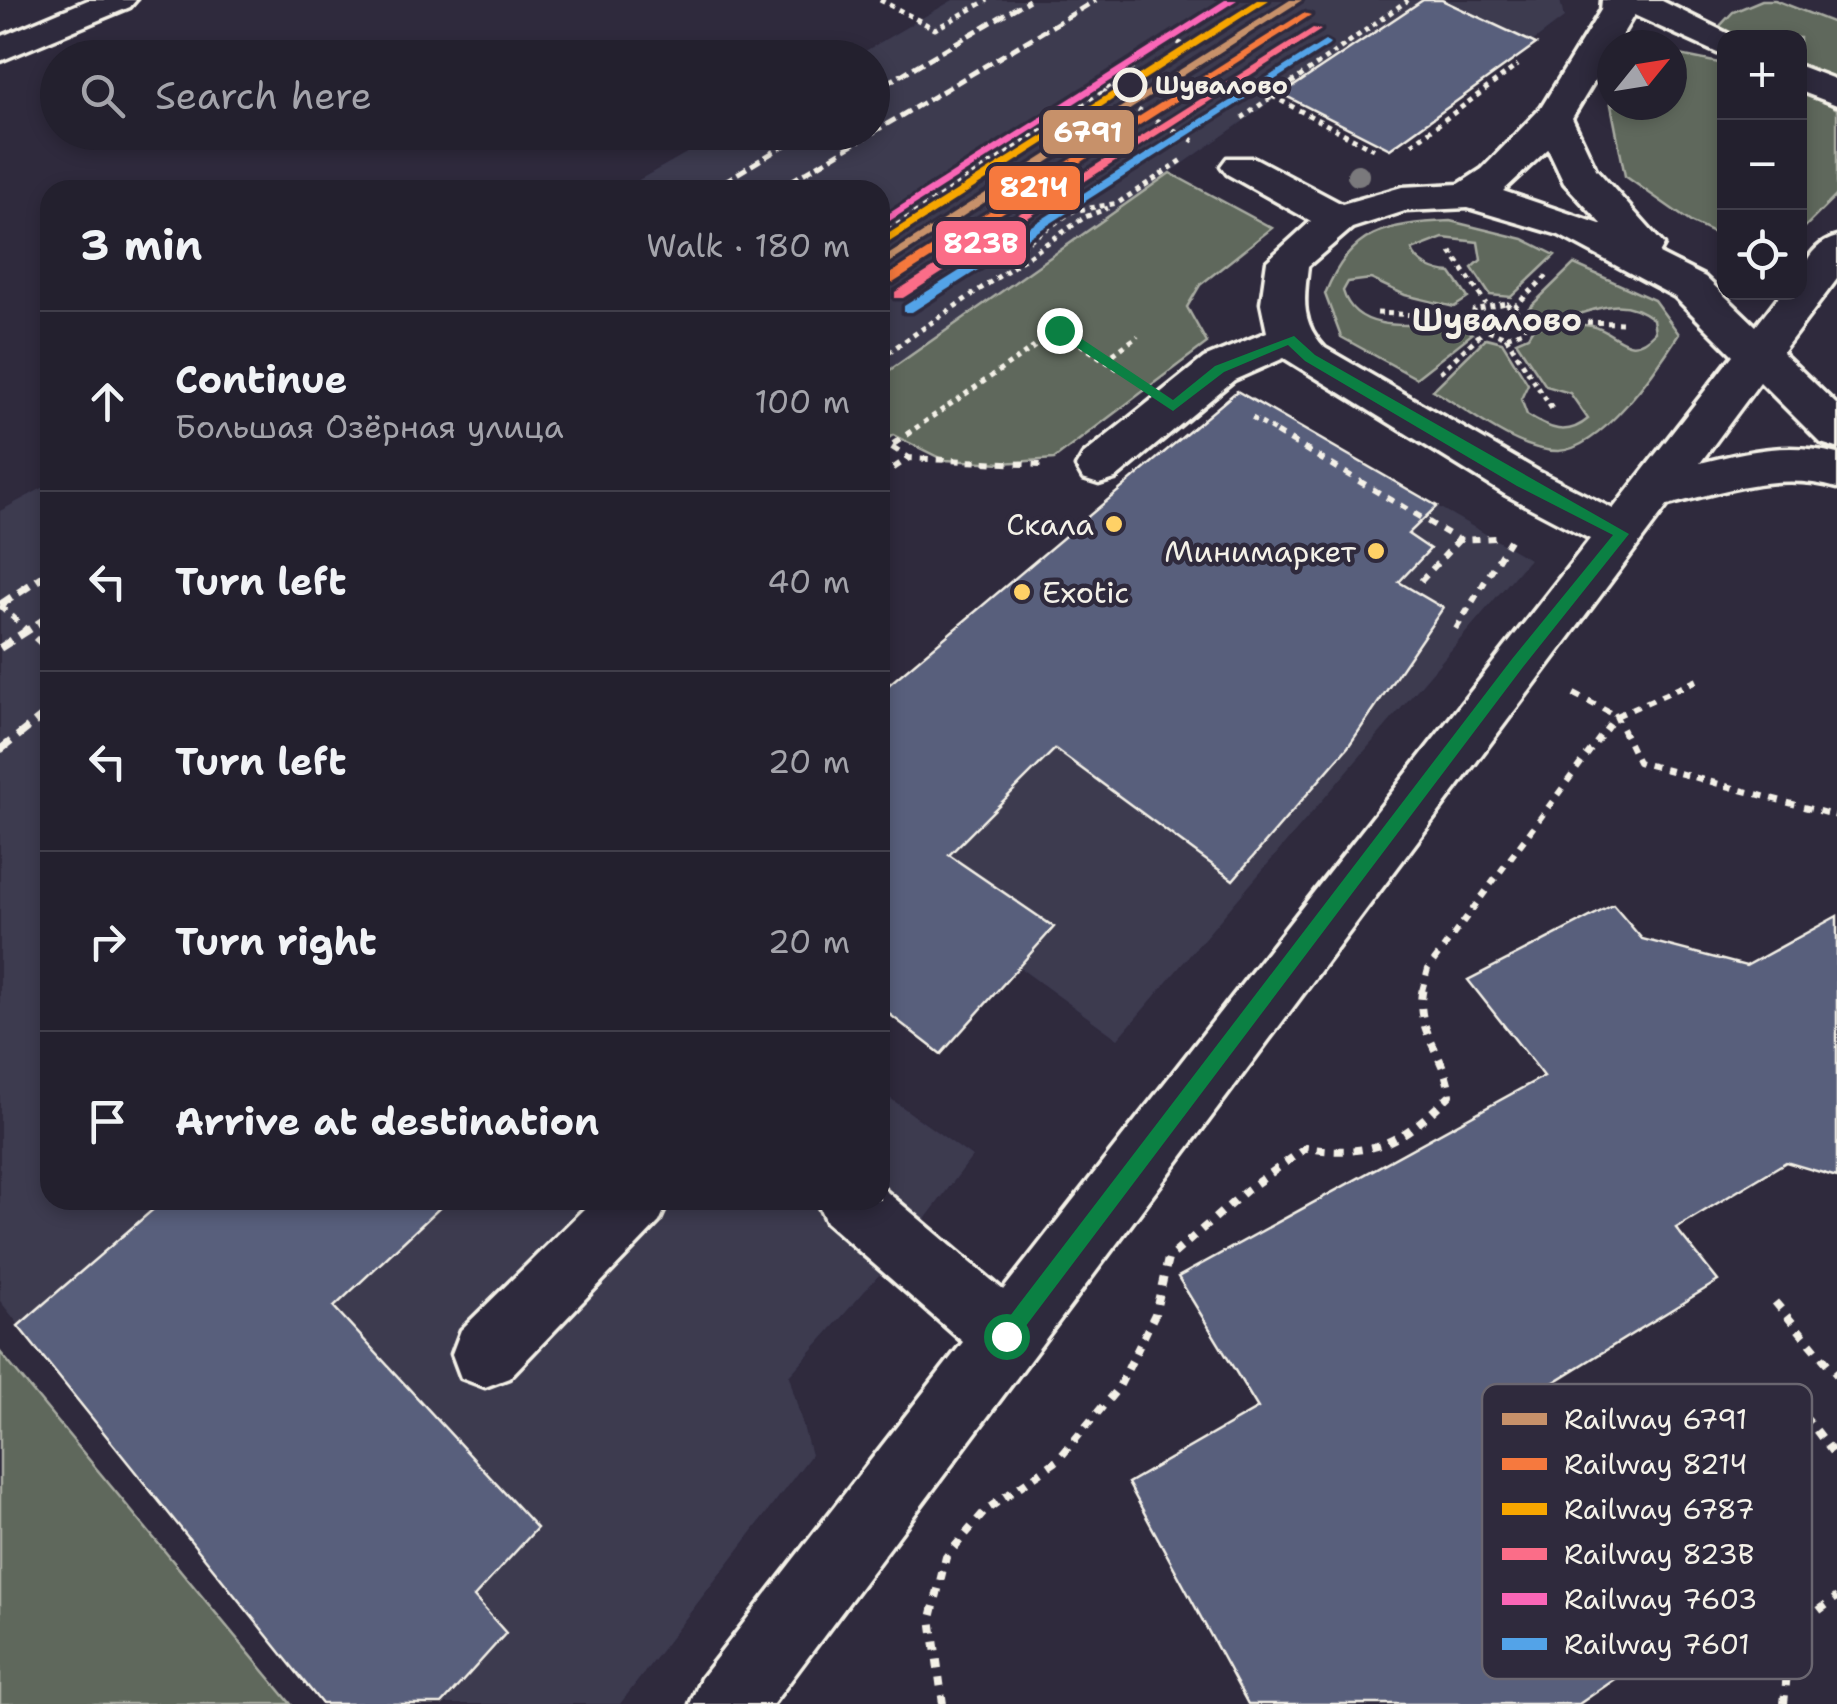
<!DOCTYPE html>
<meta charset="utf-8">
<style>
:root{--surface:#23202e;--page:#2f2d3a;--text:#f1f3f6;--muted:#a3a3aa;--line:#403e4a}
body{margin:0;font-family:"Shantell Sans",sans-serif;background:var(--page);color:var(--text)}
.controls{position:absolute;right:30px;top:30px;display:grid;overflow:hidden;border-radius:20px;box-shadow:0 5px 15px #0003}
.controls button{width:90px;height:90px;display:grid;place-items:center;padding:0;border:0;border-bottom:2px solid var(--line);background:var(--surface);color:var(--text);font:50px sans-serif}
.compass{position:absolute;left:1597px;top:30px;width:90px;height:90px;border-radius:50%;background:var(--surface);box-shadow:0 5px 15px #0003;rotate:60deg}
.stop{position:absolute;width:30px;height:30px;margin:-22px;border:8px solid #0b8043;border-radius:50%;background:#fff}
.stop.end{background:#0b8043;border-color:#fff;box-shadow:0 2px 10px #0008}
.list{margin:0;padding:0;list-style:none}
h2{display:flex;justify-content:space-between;align-items:center;height:130px;margin:0;padding:0 40px;font-size:42px}
h2 small{font-size:32px;font-weight:400;color:var(--muted)}
.list li{display:grid;grid-template-columns:65px 1fr auto;gap:30px;align-items:center;box-sizing:border-box;height:180px;padding:0 40px;border-top:2px solid var(--line)}
.list b{display:block;font-size:38px;white-space:nowrap}
.list p{margin:0;font-size:32px;white-space:nowrap;color:var(--muted)}
.list em{font-size:32px;font-style:normal;color:var(--muted)}
.icon{flex:none;width:55px;height:55px;fill:none;stroke:currentColor;stroke-width:2;stroke-linecap:round;stroke-linejoin:round}
.map{position:relative;flex:none;width:1837px;height:1704px;overflow:hidden}
.search{position:absolute;background:var(--surface);box-shadow:0 5px 15px #0003;left:40px;top:40px;width:850px;height:110px;display:flex;align-items:center;gap:25px;box-sizing:border-box;padding:0 35px;border-radius:55px;color:var(--muted);font-size:38px}
.panel{position:absolute;background:var(--surface);box-shadow:0 5px 15px #0003;left:40px;top:180px;width:850px;height:1030px;border-radius:30px}
.map>svg:first-child{display:block}
.built{fill:#3c3a50}
.green{fill:#5e675b;stroke:#a9aca2;stroke-width:2.5}
.building{fill:#595e7b;stroke:#f4f1e8;stroke-width:2.5}
.lines{fill:none;stroke-linecap:round;stroke-linejoin:round}
.minor-casing{stroke:#f4f1e8;stroke-width:7}
.path-far2{stroke:#f4f1e8;stroke-width:5;stroke-dasharray:5 5;stroke-linecap:butt}
.path-far1{stroke:#f4f1e8;stroke-width:6;stroke-dasharray:8 8;stroke-linecap:butt}
.path{stroke:#f4f1e8;stroke-width:8;stroke-dasharray:9 9;stroke-linecap:butt}
.minor{fill:#2f2a3d;fill-rule:evenodd}
.rail-far1{stroke:#f4f1e8;stroke-width:5;stroke-dasharray:11 5;stroke-linecap:butt}
.rail{stroke:#f4f1e8;stroke-width:8;stroke-dasharray:14 8;stroke-linecap:butt}
.rail-1-casing{stroke:#2f2a3d;stroke-width:7}
.rail-2-casing{stroke:#2f2a3d;stroke-width:7}
.rail-3-casing{stroke:#2f2a3d;stroke-width:7}
.rail-4-casing{stroke:#2f2a3d;stroke-width:7}
.rail-5-casing{stroke:#2f2a3d;stroke-width:7}
.rail-6-casing{stroke:#2f2a3d;stroke-width:7}
.rail-1{fill:#c7916a;fill-rule:evenodd}
.rail-2{fill:#f6793e;fill-rule:evenodd}
.rail-3{fill:#f7a600;fill-rule:evenodd}
.rail-4{fill:#fb6d88;fill-rule:evenodd}
.rail-5{fill:#fa66b7;fill-rule:evenodd}
.rail-6{fill:#53a3e8;fill-rule:evenodd}
.tree{fill:#7a797c}
.route{fill:#0b8043}
.stop-dot{fill:#2f2a3d;stroke:#f4f1e8;stroke-width:5}
.poi-dot{fill:#ffd166;stroke:#2f2a3d;stroke-width:4}
.labels{text-anchor:middle;dominant-baseline:central;stroke-width:9;stroke-linejoin:round;paint-order:stroke}
.far-stop-label{font-size:25px;font-weight:bold;fill:#f4f1e8;stroke:#2f2a3d;text-anchor:start}
.poi-label{font-size:30px;fill:#f4f1e8;stroke:#2f2a3d;text-anchor:end}
.far-district-label{font-size:32px;font-weight:bold;fill:#f4f1e8;stroke:#2f2a3d}
.key{fill:#2f2a3d;stroke:#6a6670;stroke-width:2.5}
.key-label{font-size:28px;fill:#f4f1e8}
.line-badge{stroke:#2f2a3d;stroke-width:4}
.badge-label{font-size:28px;text-anchor:middle;font-weight:bold;fill:#fff}
</style>
<div class="map">
<svg width="1837" height="1704" viewBox="0 0 1837 1704">
<rect width="100%" height="100%" fill="#2f2a3d"/>
<filter id="ink" filterUnits="userSpaceOnUse"><feTurbulence type="fractalNoise" baseFrequency=".01" numOctaves="2"/><feDisplacementMap in="SourceGraphic" scale="20" xChannelSelector="R" yChannelSelector="G"/><feConvolveMatrix kernelMatrix="1 2 1 2 8 2 1 2 1" color-interpolation-filters="sRGB"/></filter>
<g filter="url(#ink)">
<g class="built">
<path d="M953 0H1560L1564 18 1390 149 1282 94 880 377V190H621L722 133 872 132V58L855 57Z"/>
<path d="M1237 391 1529 559 1118 1039 880 867V692Z"/>
<path d="M50 484V1200H880V1091L972 1157 904 1247 789 1376 811 1455 620 1704H322L0 1301V511Z"/>
</g>
<g class="green">
<path d="M1762 0H1775L1837 24V82L1800 67V38L1726 36 1720 26 1733 12Z"/>
<path d="M1680 55 1724 64V238L1692 223 1625 176 1610 100 1612 105H1672V57Z"/>
<path d="M1800 88 1837 109V195L1800 232Z"/>
<path d="M1170 173 1272 228 1200 285 1187 307 1207 343 1054 459 1003 463 944 460 893 435 880 444V377Z"/>
<path d="M1450 221 1523 239 1555 255 1511 297 1490 295 1472 268 1481 260 1478 242 1443 238 1412 250C1417 265 1436 272 1451 273L1468 298 1454 307 1405 295 1371 279 1348 282 1343 291C1357 338 1421 323 1460 322L1472 334 1416 378 1341 337 1325 294C1351 230 1386 224 1450 221Z"/>
<path d="M1574 264 1654 300 1679 334C1658 367 1602 450 1558 451 1516 451 1468 410 1433 390L1486 338 1502 342 1528 384 1521 399 1527 415C1549 429 1567 437 1588 419L1570 393 1546 386 1516 341 1528 336 1534 326C1552 326 1575 322 1592 326 1618 332 1628 361 1655 332L1653 319C1604 280 1569 341 1529 308Z"/>
<path d="M0 1352 291 1704H0Z"/>
</g>
<g class="building">
<path d="M1423 0H1442L1536 44 1390 149 1282 94Z"/>
<path d="M1237 391 1437 506 1408 534 1430 549 1399 582 1443 608 1348 747 1233 880 1055 749 949 855 1054 927 941 1054 880 1007V692Z"/>
<path d="M1613 905 1642 939 1746 966 1837 916V1177L1786 1162 1676 1228 1718 1281 1483 1426 1643 1660 1579 1704H1248L1128 1483 1258 1408 1178 1277 1544 1076 1468 980Z"/>
<path d="M164 1200H448L334 1307 537 1528 474 1597 506 1633 442 1704H322L18 1326Z"/>
</g>
<g class="lines">
<g class="minor-casing">
<g id="minor">
<path d="M88 0H136L130 7 0 61V37Z"/>
<path d="M1602 0H1660L1737 38H1724V56L1634 15 1572 118 1596 169 1664 245 1659 254 1705 277 1756 326 1782 292H1800C1800 267 1811 244 1837 237V279L1782 352 1837 405V448L1821 443 1760 382 1700 463C1746 451 1790 441 1837 454V488C1779 471 1725 491 1668 505L773 1704H690L701 1678 963 1342 826 1222 816 1200H880V1186L1003 1290 1590 539 1506 495 1284 358 1234 380 1115 479 1099 484 1083 479 1076 467 1083 455 1204 358 1267 332 1261 303 1267 261 1311 221 1227 174 1221 166 1227 158H1255L1342 204 1402 187 1459 184 1482 169 1541 108 1601 10ZM1548 149 1564 183 1603 225 1503 191ZM1468 208 1559 235 1675 297 1733 355 1613 509 1538 471 1325 348C1300 322 1304 299 1308 266L1352 228 1405 211Z"/>
<path d="M1800 66 1837 80V105L1800 91Z"/>
<path d="M593 1200H669L659 1222 509 1378 485 1387 461 1378 452 1354 461 1330Z"/>
</g>
</g>
<g class="path-far2">
<path d="M880 0 935 29 988 0"/>
<path d="M1169 38 1190 48 1264 0"/>
<path d="M1103 91 1194 141"/>
<path d="M1272 96 1377 151"/>
<path d="M1242 118 1408 0"/>
<path d="M1412 144 1518 65"/>
<path d="M880 236 1103 91 1189 24"/>
<path d="M962 238 999 261 1073 211 1118 203 1184 159"/>
<path d="M1451 252 1486 304"/>
<path d="M1506 303 1527 321 1522 331 1506 337 1475 325 1474 310Z"/>
<path d="M1514 307 1550 273"/>
<path d="M1377 313 1472 318"/>
<path d="M1527 321 1624 323"/>
<path d="M1506 337 1552 409"/>
<path d="M880 358 1085 217 1108 208"/>
<path d="M1105 360 1138 336"/>
<path d="M1440 372 1483 332"/>
<path d="M1252 418 1280 434"/>
<path d="M907 434 1059 330 1122 372"/>
</g>
<g class="path-far1">
<path d="M1276 432 1459 540 1496 538"/>
<path d="M892 447 909 458 1042 465"/>
<path d="M880 453 911 432"/>
<path d="M880 477 909 458"/>
<path d="M1421 581 1459 540"/>
<path d="M0 605 50 652"/>
<path d="M1456 629 1510 540"/>
<path d="M1574 694 1616 716 1702 678"/>
<path d="M1422 991 1428 969 1616 716 1638 762 1837 816"/>
</g>
<g class="path">
<path d="M1775 1302 1837 1375"/>
<path d="M1680 1451 1764 1399C1800 1399 1817 1433 1837 1458"/>
<path d="M943 1704 931 1618 946 1557 986 1510 1058 1460 1119 1387 1155 1314 1168 1259 1247 1190 1306 1148C1374 1158 1402 1142 1450 1095 1446 1055 1413 1029 1423 988"/>
<path d="M1784 1704 1791 1631 1837 1597"/>
</g>
<use href="#minor" class="minor"/>
<g class="rail-far1">
<path d="M872 92 1029 0"/>
<path d="M710 190 807 132"/>
<path d="M776 190 1096 0"/>
</g>
<g class="rail">
<path d="M0 605 50 572"/>
<path d="M0 648 50 616"/>
<path d="M0 750 50 710"/>
</g>
<g class="rail-1-casing">
<path id="rail-1" d="M1290 0H1302L880 269V260Z"/>
</g>
<g class="rail-2-casing">
<path id="rail-2" d="M1303 13 1311 15 893 283H885V277Z"/>
</g>
<g class="rail-3-casing">
<path id="rail-3" d="M1257 0H1269L880 248V239Z"/>
</g>
<g class="rail-4-casing">
<path id="rail-4" d="M1313 28 1321 30 903 298H895V292Z"/>
</g>
<g class="rail-5-casing">
<path id="rail-5" d="M1225 0H1237L880 227V219Z"/>
</g>
<g class="rail-6-casing">
<path id="rail-6" d="M1325 41 1330 44 1328 46 912 312H904V306Z"/>
</g>
<use href="#rail-1" class="rail-1"/>
<use href="#rail-2" class="rail-2"/>
<use href="#rail-3" class="rail-3"/>
<use href="#rail-4" class="rail-4"/>
<use href="#rail-5" class="rail-5"/>
<use href="#rail-6" class="rail-6"/>
</g>
<circle class="tree" cx="1358" cy="175" r="11"/>
</g>
<path class="route" d="M1055 327H1064L1173 400 1215 366 1294 336 1315 355 1629 534 1523 667 1013 1343 1006 1346 1000 1343V1329L1512 659 1613 535 1517 486 1305 361 1288 345 1224 372 1173 411 1055 333Z"/>
<circle class="stop-dot" cx="1130" cy="85" r="15"/>
<g class="poi-dot">
<circle cx="1114" cy="524" r="10"/>
<circle cx="1376" cy="551" r="10"/>
<circle cx="1022" cy="592" r="10"/>
</g>
<g class="labels">
<g class="far-stop-label">
<text x="1155" y="85">Шувалово</text>
</g>
<g class="poi-label">
<text x="1094" y="524">Скала</text>
<text x="1356" y="551">Минимаркет</text>
<text x="1042" y="592" text-anchor="start">Exotic</text>
</g>
<g class="far-district-label">
<text x="1497" y="319">Шувалово</text>
</g>
</g>
<rect x="1482" y="1384" width="330" height="295" rx="15" class="key"/>
<rect x="1502" y="1413" width="45" height="12" fill="#c7916a"/>
<rect x="1502" y="1458" width="45" height="12" fill="#f6793e"/>
<rect x="1502" y="1503" width="45" height="12" fill="#f7a600"/>
<rect x="1502" y="1548" width="45" height="12" fill="#fb6d88"/>
<rect x="1502" y="1593" width="45" height="12" fill="#fa66b7"/>
<rect x="1502" y="1638" width="45" height="12" fill="#53a3e8"/>
<g class="key-label">
<text x="1564" y="1429">Railway 6791</text>
<text x="1564" y="1474">Railway 821Ч</text>
<text x="1564" y="1519">Railway 6787</text>
<text x="1564" y="1564">Railway 823В</text>
<text x="1564" y="1609">Railway 7603</text>
<text x="1564" y="1654">Railway 7601</text>
</g>
<g class="line-badge">
<rect x="1041" y="108" width="95" height="48" rx="10" fill="#c7916a"/>
<rect x="987" y="164" width="95" height="48" rx="10" fill="#f6793e"/>
<rect x="934" y="219" width="94" height="48" rx="10" fill="#fb6d88"/>
</g>
<g class="badge-label">
<text x="1088" y="142">6791</text>
<text x="1034" y="197">821Ч</text>
<text x="981" y="253">823В</text>
</g>
</svg>
<div class="controls">
<button>+</button>
<button>−</button>
<button><svg class="icon" aria-label="locate" viewBox="0 0 24 24"><circle cx="12" cy="12" r="6"/><path d="M12 2v4M12 18v4M2 12h4M18 12h4"/></svg></button>
</div>
<svg class="compass" viewBox="-18 -18 36 36"><path d="M0-13l5 13h-10z" fill="#e53935"/><path d="M0 13l5-13h-10z" fill="#a3a3aa"/></svg>
<div class="stop" style="left:1006px;top:1336px"></div>
<div class="stop end" style="left:1059px;top:330px"></div>
<div class="search"><svg class="icon" aria-label="search" viewBox="0 0 24 24"><circle cx="10" cy="10" r="6"/><path d="M15 15l6 6"/></svg>Search here</div>
<section class="panel">
<h2>3 min<small>Walk · 180 m</small></h2>
<ul class="list">
<li><svg class="icon" aria-label="ahead" viewBox="0 0 24 24"><path d="M12 20V5M6 11l6-6 6 6"/></svg><div><b>Continue</b><p>Большая Озёрная улица</p></div><em>100 m</em></li>
<li><svg class="icon" aria-label="left" viewBox="0 0 24 24"><path d="M17 20v-9H6M10 6l-5 5 5 5"/></svg><div><b>Turn left</b></div><em>40 m</em></li>
<li><svg class="icon" aria-label="left" viewBox="0 0 24 24"><path d="M17 20v-9H6M10 6l-5 5 5 5"/></svg><div><b>Turn left</b></div><em>20 m</em></li>
<li><svg class="icon" aria-label="right" viewBox="0 0 24 24"><path d="M7 20v-9h11M14 6l5 5-5 5"/></svg><div><b>Turn right</b></div><em>20 m</em></li>
<li><svg class="icon" aria-label="arrive" viewBox="0 0 24 24"><path d="M6 21V4h12l-3 4 3 4H6"/></svg><div><b>Arrive at destination</b></div></li>
</ul>
</section>
</div>
